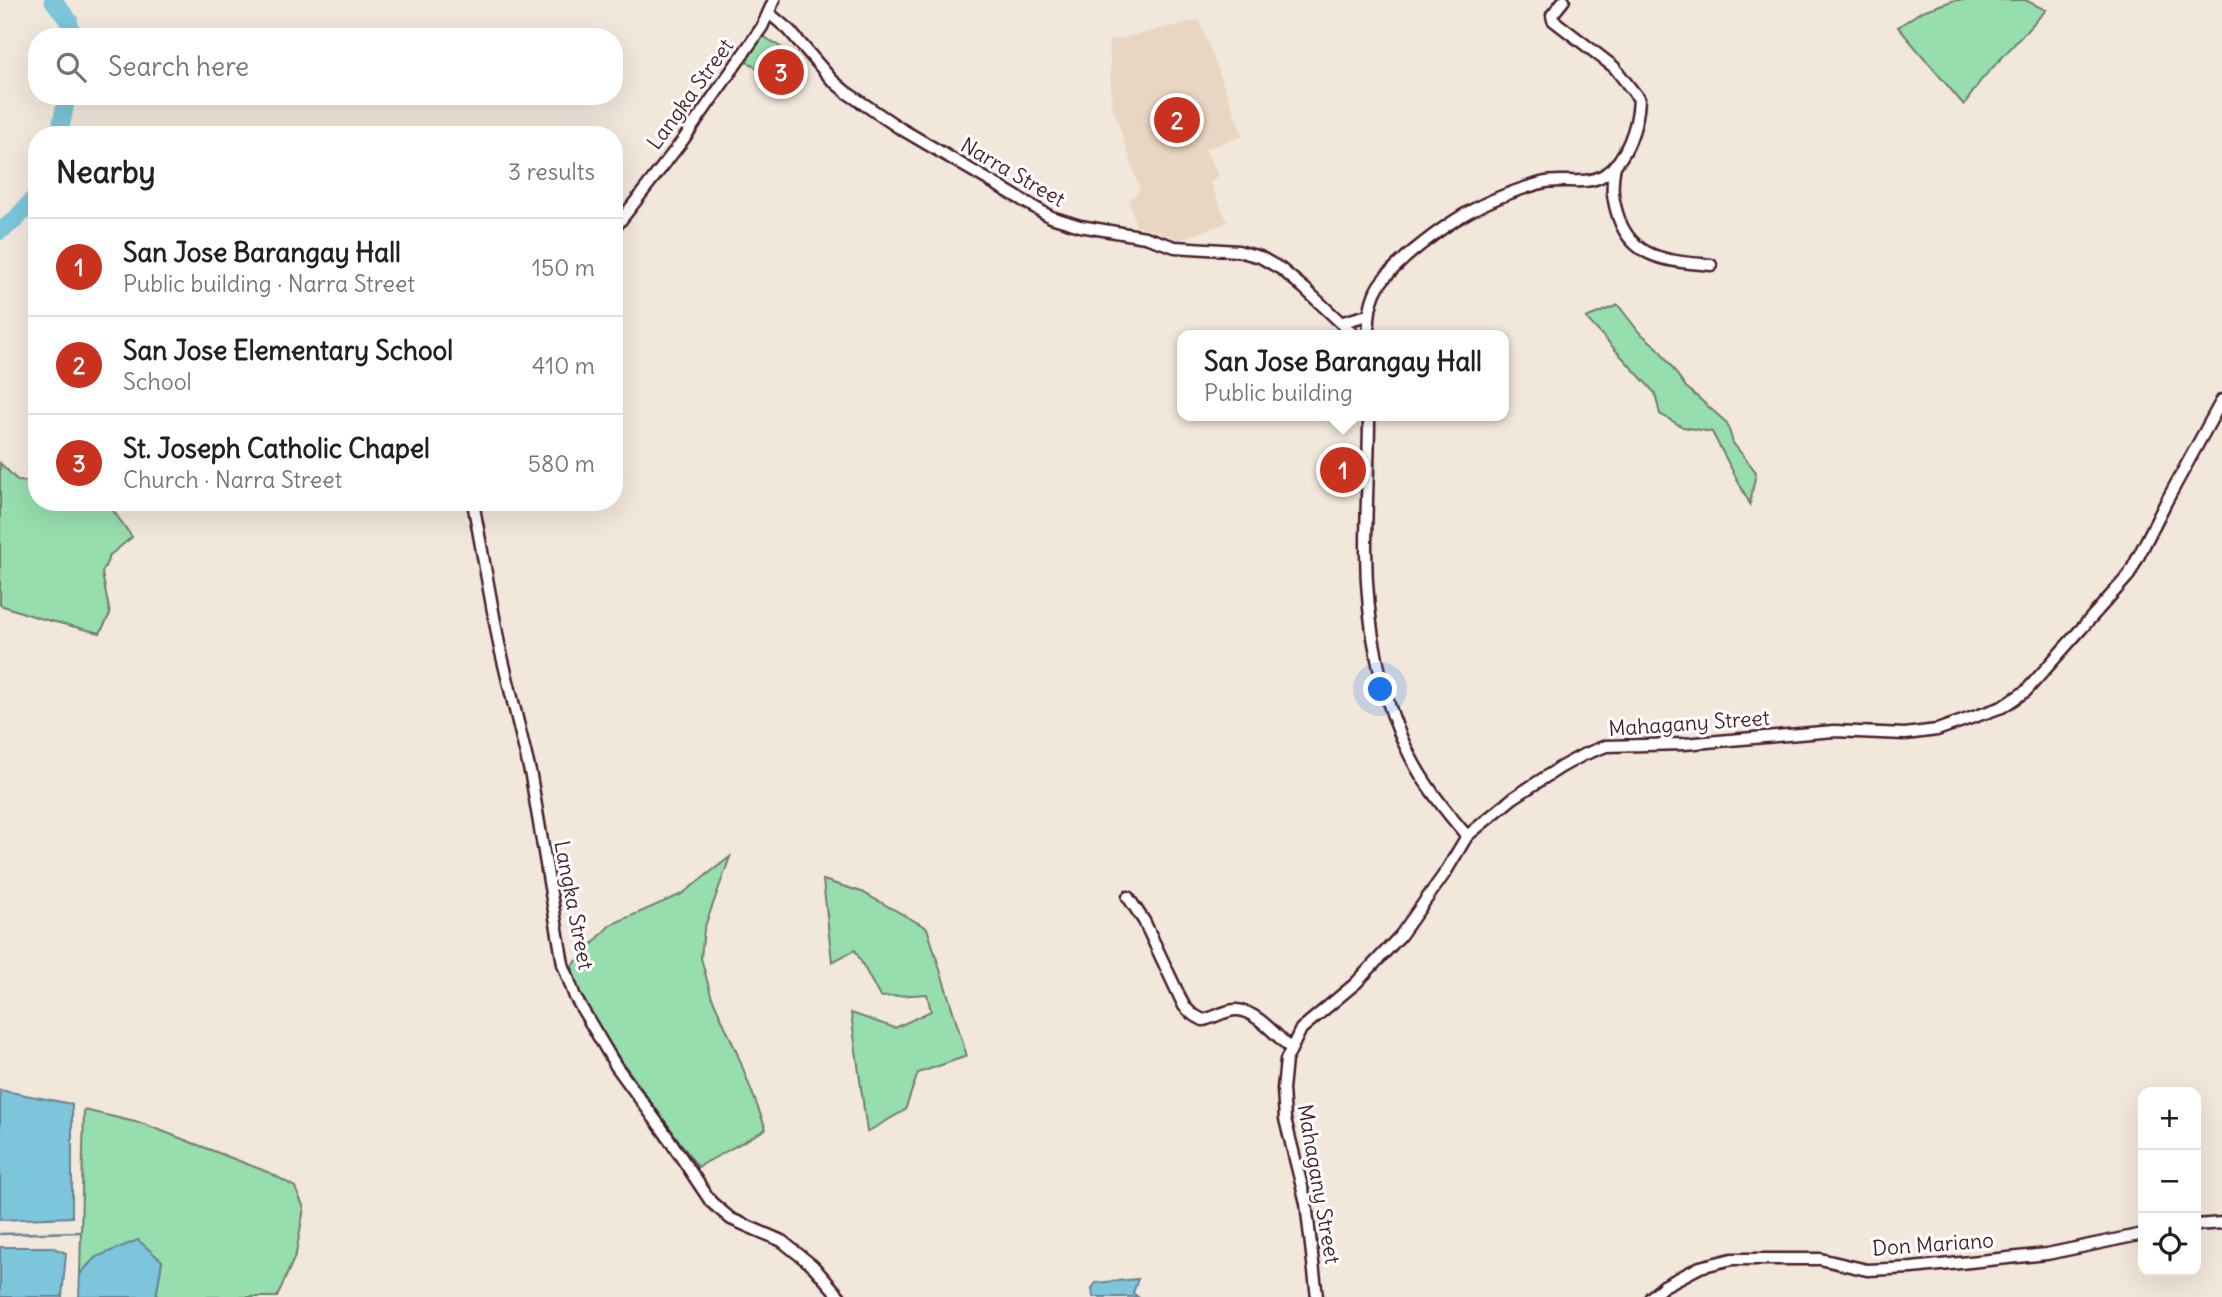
<!DOCTYPE html>
<meta charset="utf-8">
<style>
:root{--surface:#fff;--page:#f6f6f6;--text:#202124;--muted:#757577;--line:#e0e0e0;--accent:#c8321e}
body{margin:0;font-family:Delius,sans-serif;background:var(--page);color:var(--text)}
.controls{position:absolute;right:21px;bottom:21px;display:grid;overflow:hidden;border-radius:14px;box-shadow:0 7px 28px #0002}
.controls button{width:63px;height:63px;display:grid;place-items:center;padding:0;border:0;border-bottom:2px solid var(--line);background:var(--surface);color:var(--text);font:35px sans-serif}
.you{position:absolute;left:1381px;top:690px;width:24px;height:24px;margin:-18px;border:5px solid #fff;border-radius:50%;background:#1a73e8;box-shadow:0 0 0 10px #1a73e833}
.badge{display:grid;place-items:center;width:46px;height:46px;border-radius:50%;background:var(--accent);color:#fff;font-size:23px;font-weight:700}
.pin{position:absolute;translate:-50% -50%;border:4px solid #fff;box-shadow:0 2px 7px #0006}
.popup{position:absolute;left:1177px;top:330px;width:332px;height:91px;box-sizing:border-box;display:grid;place-content:center;border-radius:14px;background:var(--surface);filter:drop-shadow(0 2px 5px #0005);font-size:23px;white-space:nowrap;color:var(--muted)}
.popup b{font-size:26px;color:var(--text)}
.popup::after{content:'';position:absolute;left:50%;top:100%;margin-left:-14px;border:14px solid transparent;border-top-color:var(--surface)}
.list{margin:0;padding:0;list-style:none}
h2{display:flex;justify-content:space-between;align-items:center;height:91px;margin:0;padding:0 28px;font-size:30px}
h2 small{font-size:23px;font-weight:400;color:var(--muted)}
.list li{display:grid;grid-template-columns:46px 1fr auto;gap:21px;align-items:center;box-sizing:border-box;height:98px;padding:0 28px;border-top:2px solid var(--line)}
.list b{display:block;font-size:26px;white-space:nowrap}
.list p{margin:0;font-size:23px;white-space:nowrap;color:var(--muted)}
.list em{font-size:23px;font-style:normal;color:var(--muted)}
.icon{flex:none;width:38px;height:38px;fill:none;stroke:currentColor;stroke-width:2;stroke-linecap:round;stroke-linejoin:round}
.map{position:relative;flex:none;width:2222px;height:1297px;overflow:hidden}
.search{position:absolute;background:var(--surface);box-shadow:0 7px 28px #0002;left:28px;top:28px;width:595px;height:77px;display:flex;align-items:center;gap:18px;box-sizing:border-box;padding:0 24px;border-radius:28px;color:var(--muted);font-size:26px}
.panel{position:absolute;background:var(--surface);box-shadow:0 7px 28px #0002;left:28px;top:126px;width:595px;height:385px;border-radius:28px}
.map>svg:first-child{display:block}
.built{fill:#e9d6c2}
.green{fill:#96deae;stroke:#707e6c;stroke-width:2}
.water{fill:#7bc5db;stroke:#678395;stroke-width:2}
.lines{fill:none;stroke-linecap:round;stroke-linejoin:round}
.stream{stroke:#678395;stroke-width:2.5}
.river{stroke:#7bc5db;stroke-width:18}
.minor-casing{stroke:#4a1f2b;stroke-width:15}
.minor{stroke:#fff;stroke-width:10}
.labels{text-anchor:middle;dominant-baseline:central;stroke-width:6;stroke-linejoin:round;paint-order:stroke}
.street-label{font-size:21px;fill:#4a1f2b;stroke:#fff}
</style>
<div class="map">
<svg width="2222" height="1297" viewBox="0 0 2222 1297">
<rect width="100%" height="100%" fill="#f2e7db"/>
<filter id="ink" filterUnits="userSpaceOnUse"><feTurbulence type="fractalNoise" baseFrequency=".0143" numOctaves="2"/><feDisplacementMap in="SourceGraphic" scale="14" xChannelSelector="R" yChannelSelector="G"/><feConvolveMatrix kernelMatrix="1 2 1 2 8 2 1 2 1" color-interpolation-filters="sRGB"/></filter>
<g filter="url(#ink)">
<path class="built" d="M1199 20 1243 136 1205 149 1219 176 1210 183 1228 222 1179 240 1154 230 1136 226 1129 200 1140 190 1112 105 1109 41Z"/>
<g class="green">
<path d="M1955 0H2025L2046 10 1981 80 1964 105 1898 27 1922 11Z"/>
<path d="M763 36 785 50 768 75 746 61Z"/>
<path d="M1618 305 1639 332 1658 348 1686 387 1727 423 1733 443 1756 472 1750 504 1712 432 1683 427 1660 414 1655 393 1586 318Z"/>
<path d="M0 463 18 481 37 482V502H107L132 537 110 555 102 573 110 614 100 633 39 618 0 605Z"/>
<path d="M730 857 704 929 701 958 711 995 737 1053 766 1129 698 1167 608 1042 580 996 572 966 610 925 682 894Z"/>
<path d="M823 880 862 892 927 928 967 1056 918 1073 905 1110 867 1132 851 1013 895 1028 931 1011 927 994 880 997 855 950 832 962Z"/>
<path d="M84 1110 144 1124 270 1173 295 1187 304 1208 296 1254 277 1297H156L162 1261 96 1257 80 1274Z"/>
</g>
<g class="water">
<path d="M0 1090 72 1104V1217L0 1220Z"/>
<path d="M138 1240 162 1261 156 1297H79L80 1274 96 1257Z"/>
<path d="M0 1247H51L66 1253 62 1297H0Z"/>
<path d="M1138 1279 1133 1293 1138 1297H1093L1092 1288 1096 1283Z"/>
</g>
<g class="lines">
<path class="stream" d="M0 1234 81 1232"/>
<g class="river">
<path d="M53 0 69 21 71 37"/>
<path d="M59 135 67 96"/>
<path d="M0 231 15 220 37 195"/>
</g>
<g class="minor-casing">
<g id="minor">
<path d="M770 14 789 30 832 80 846 92 898 127 1051 217 1080 226 1145 237 1175 247 1238 251 1260 257 1281 269 1305 289 1354 335"/>
<path d="M1615 165C1611 185 1612 199 1619 219 1634 261 1672 261 1711 265"/>
<path d="M614 229 683 140 762 27 774 0"/>
<path d="M1343 322 1368 315"/>
<path d="M1369 335C1368 320 1369 307 1375 293 1381 278 1395 268 1406 257 1451 219 1484 199 1541 183 1563 177 1584 187 1604 175 1627 160 1638 125 1639 99L1614 67 1553 20 1552 15 1564 0"/>
<path d="M1369 416C1369 460 1366 505 1366 550 1366 622 1380 703 1416 767 1430 792 1449 815 1467 836"/>
<path d="M473 502 499 644 531 776 563 964 575 997 616 1066 665 1133 711 1202 731 1219 782 1241 813 1266 840 1297"/>
<path d="M1128 897 1144 921 1184 1006 1192 1014 1203 1020C1214 1018 1223 1011 1235 1010 1253 1008 1277 1036 1290 1048"/>
<path d="M2196 1225 2222 1223"/>
<path d="M1317 1297 1306 1203 1285 1119 1283 1089 1286 1060 1301 1029 1356 983 1400 936 1445 873 1467 836 1513 798 1561 767 1583 755 1606 746 1684 744 1834 731 1905 734 1937 730 2002 707 2026 691 2129 575 2166 502 2222 400"/>
<path d="M1651 1297 1664 1286 1700 1267 1732 1259H1820L1867 1270 1912 1268 2047 1254 2143 1234"/>
</g>
</g>
<use href="#minor" class="minor"/>
</g>
</g>
<g class="labels">
<g class="street-label">
<text transform="translate(690 94) rotate(-54)">Langka Street</text>
<text transform="translate(1013 172) rotate(30)">Narra Street</text>
<text transform="translate(1689 723) rotate(-4)">Mahagany Street</text>
<text transform="translate(574 905) rotate(79)">Langka Street</text>
<text transform="translate(1319 1184) rotate(80)">Mahagany Street</text>
<text transform="translate(1933 1244) rotate(-4)">Don Mariano</text>
</g>
</g>
</svg>
<div class="controls">
<button>+</button>
<button>−</button>
<button><svg class="icon" aria-label="locate" viewBox="0 0 24 24"><circle cx="12" cy="12" r="6"/><path d="M12 2v4M12 18v4M2 12h4M18 12h4"/></svg></button>
</div>
<div class="you"></div>
<div class="pin badge" style="left:1343px;top:470px">1</div>
<div class="popup"><b>San Jose Barangay Hall</b>Public building</div>
<div class="pin badge" style="left:1177px;top:120px">2</div>
<div class="pin badge" style="left:781px;top:72px">3</div>
<div class="search"><svg class="icon" aria-label="search" viewBox="0 0 24 24"><circle cx="10" cy="10" r="6"/><path d="M15 15l6 6"/></svg>Search here</div>
<section class="panel">
<h2>Nearby<small>3 results</small></h2>
<ul class="list">
<li><span class="badge">1</span><div><b>San Jose Barangay Hall</b><p>Public building · Narra Street</p></div><em>150 m</em></li>
<li><span class="badge">2</span><div><b>San Jose Elementary School</b><p>School</p></div><em>410 m</em></li>
<li><span class="badge">3</span><div><b>St. Joseph Catholic Chapel</b><p>Church · Narra Street</p></div><em>580 m</em></li>
</ul>
</section>
</div>
